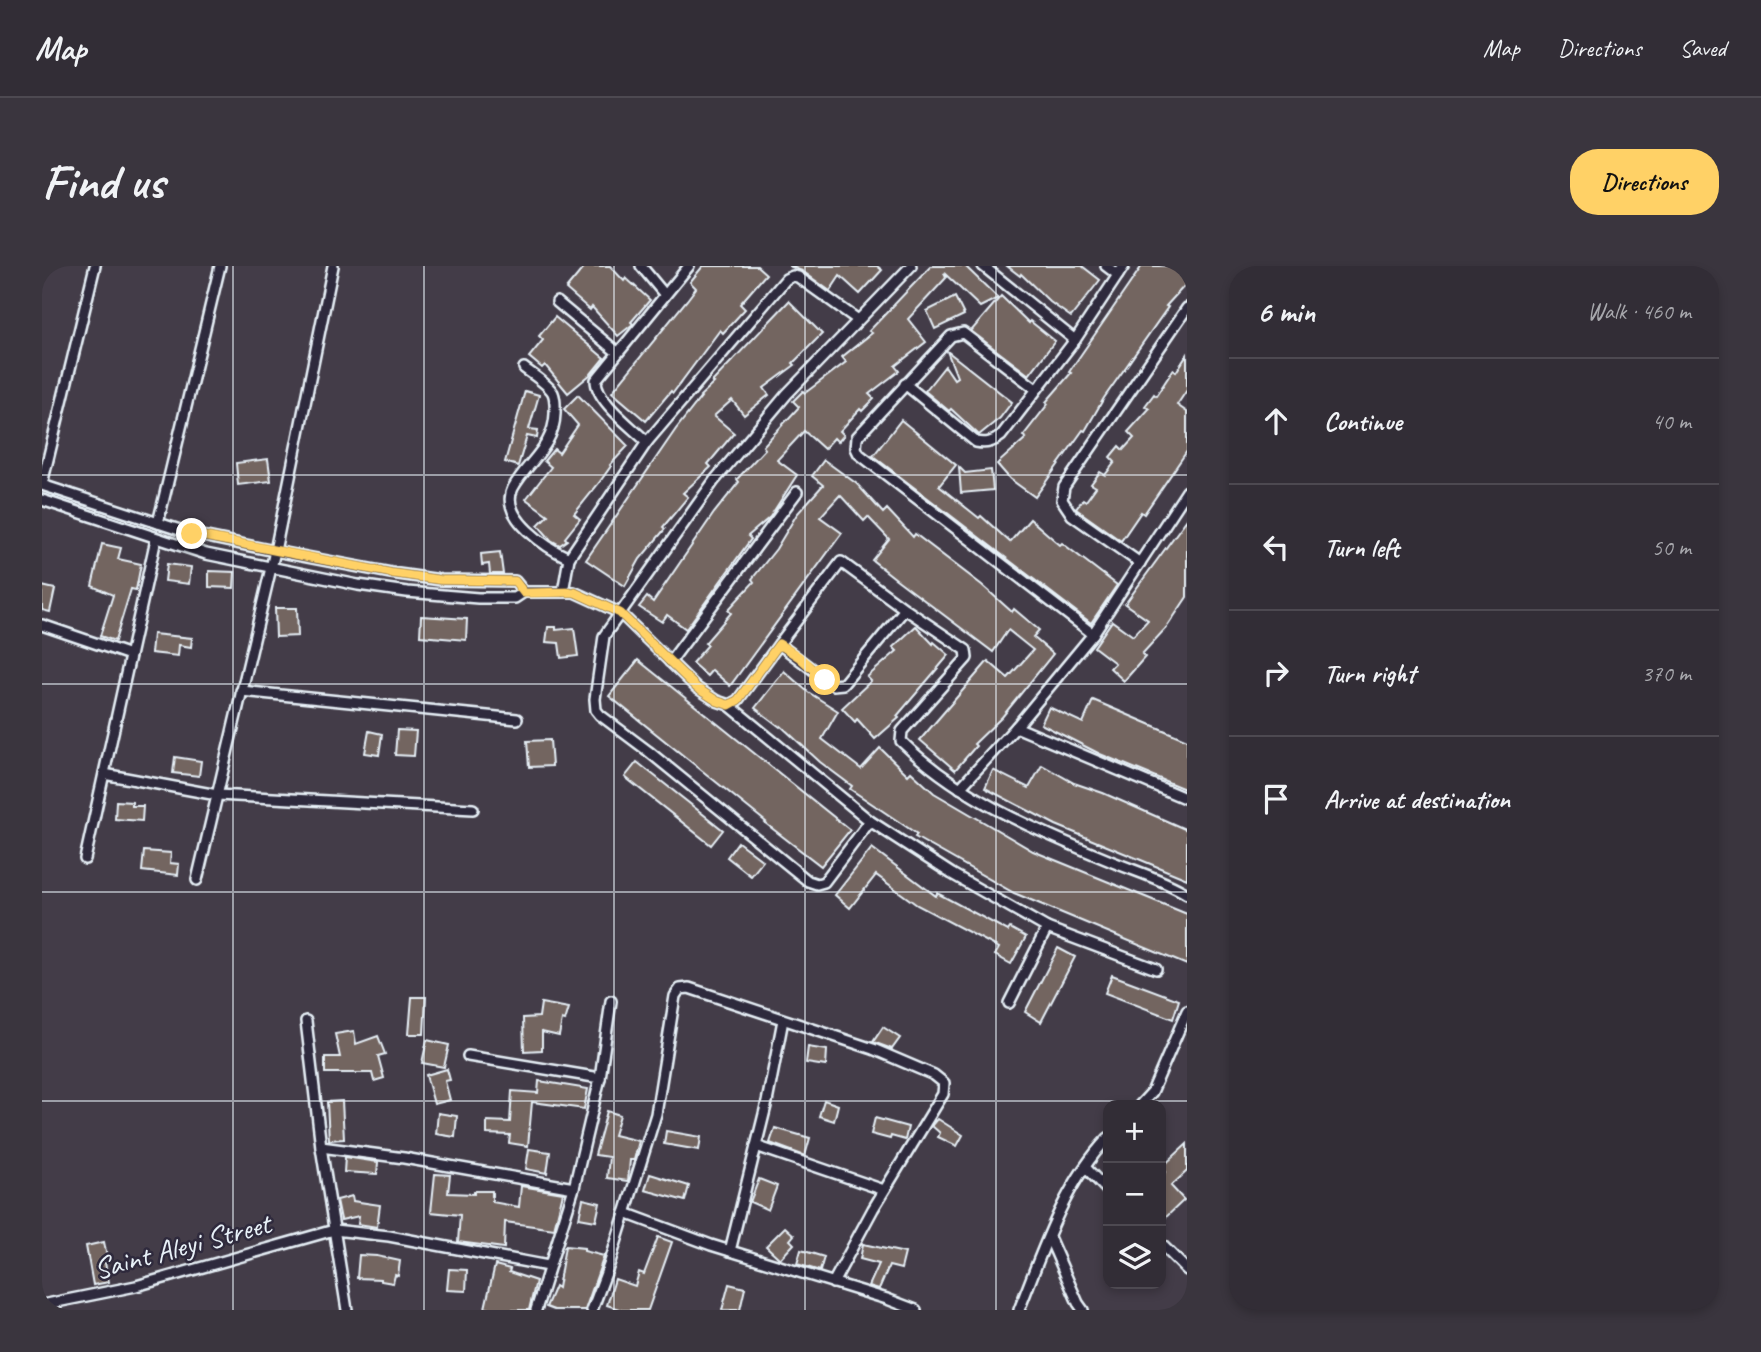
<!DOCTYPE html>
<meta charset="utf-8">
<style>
:root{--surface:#322d36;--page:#3a353e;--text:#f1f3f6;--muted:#a8a8ad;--line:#4d4951;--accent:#ffd166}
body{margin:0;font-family:Caveat,sans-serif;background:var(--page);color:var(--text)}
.controls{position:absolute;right:21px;bottom:21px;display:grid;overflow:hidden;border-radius:14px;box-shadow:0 4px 10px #0003}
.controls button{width:63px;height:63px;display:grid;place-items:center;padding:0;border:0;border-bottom:2px solid var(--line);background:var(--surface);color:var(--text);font:35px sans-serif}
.stop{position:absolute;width:21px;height:21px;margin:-16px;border:5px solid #ffd166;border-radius:50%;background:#fff}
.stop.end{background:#ffd166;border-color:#fff;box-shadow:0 2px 7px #0008}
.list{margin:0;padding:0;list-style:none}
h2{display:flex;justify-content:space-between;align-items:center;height:91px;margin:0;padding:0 28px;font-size:30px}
h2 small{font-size:23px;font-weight:400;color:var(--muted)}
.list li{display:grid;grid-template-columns:46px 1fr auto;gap:21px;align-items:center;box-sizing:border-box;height:126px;padding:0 28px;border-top:2px solid var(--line)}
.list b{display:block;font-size:26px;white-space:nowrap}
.list em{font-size:23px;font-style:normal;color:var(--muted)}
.icon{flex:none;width:38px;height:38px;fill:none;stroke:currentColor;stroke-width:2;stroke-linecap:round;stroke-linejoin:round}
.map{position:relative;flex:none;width:1145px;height:1044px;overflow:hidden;border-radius:28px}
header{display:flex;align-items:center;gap:42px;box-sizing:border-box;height:98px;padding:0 35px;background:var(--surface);border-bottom:2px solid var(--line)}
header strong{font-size:33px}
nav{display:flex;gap:38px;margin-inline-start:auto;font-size:24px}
.intro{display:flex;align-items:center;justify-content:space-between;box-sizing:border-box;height:168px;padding:0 42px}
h1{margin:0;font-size:49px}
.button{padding:18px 32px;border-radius:28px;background:var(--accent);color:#111;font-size:24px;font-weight:700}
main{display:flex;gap:42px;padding:0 42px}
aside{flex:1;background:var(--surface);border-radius:28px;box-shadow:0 4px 10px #0003}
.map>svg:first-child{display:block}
.building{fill:#736561;stroke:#e8f1f8;stroke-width:2}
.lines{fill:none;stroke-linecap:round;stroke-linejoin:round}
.minor-casing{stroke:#e8f1f8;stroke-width:14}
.minor{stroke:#2f2a3d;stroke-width:9}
.route{stroke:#ffd166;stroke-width:9}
.grid{fill:none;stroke:#e8f1f8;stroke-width:2;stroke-opacity:0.55}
.labels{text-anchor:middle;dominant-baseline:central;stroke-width:5;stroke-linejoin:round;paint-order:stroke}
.street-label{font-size:30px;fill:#e8f1f8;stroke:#2f2a3d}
</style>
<header>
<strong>Map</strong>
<nav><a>Map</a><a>Directions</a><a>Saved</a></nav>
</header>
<div class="intro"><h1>Find us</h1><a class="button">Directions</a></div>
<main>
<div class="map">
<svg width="1145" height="1044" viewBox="0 0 1145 1044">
<rect width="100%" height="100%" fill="#433c48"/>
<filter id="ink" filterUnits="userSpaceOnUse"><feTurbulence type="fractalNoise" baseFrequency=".0143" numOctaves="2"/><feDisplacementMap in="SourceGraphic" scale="14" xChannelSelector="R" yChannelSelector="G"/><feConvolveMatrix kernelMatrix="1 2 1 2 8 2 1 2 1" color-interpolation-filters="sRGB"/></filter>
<g filter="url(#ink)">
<g class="building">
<path d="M543 0H568L582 15 584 12 608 34 589 56 591 58 576 70 550 41 548 44 524 23Z"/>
<path d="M661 0H715L724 8 698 38 703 43 681 67 678 64 631 127 629 125 604 155 570 126 645 34 654 22 648 16Z"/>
<path d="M747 0H835L840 4 818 28 798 10 788 25 760 5Z"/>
<path d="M889 0H923L956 32 938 41 902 7 904 12 866 53 884 76 853 100 857 105 827 128 832 133 820 145 818 143 798 165 802 169 796 176 792 172 782 183 762 165 735 194 755 209 728 251 706 270 709 273 644 363 625 349 620 356 597 341 605 331 611 336 672 247 697 216 695 213 723 183 721 180 757 141 751 135 761 125 763 127 804 96 800 91 830 67 827 65Z"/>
<path d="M965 0H1040L1058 14 1029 51 1008 36 979 8 978 10Z"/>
<path d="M1100 0H1137L1145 7V17L1124 40 1126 41 1062 132 1043 165 1041 164 993 231 968 213 955 198 984 172 981 170 1006 138 1004 136 1029 107 1027 106Z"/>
<path d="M959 30 987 57 988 55 1013 75 987 109 929 65Z"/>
<path d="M913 31 922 49 893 63 885 45Z"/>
<path d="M747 35 780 68 751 97 753 99 722 122 727 129 702 149 690 134 672 150 692 167 666 198 669 201 641 227 646 231 621 261 623 263 598 293 583 320 544 294 634 163 659 131 658 130 672 117 670 116Z"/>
<path d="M513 51 562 92 549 108 526 127 503 99 500 102 487 91 501 74 497 70Z"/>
<path d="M905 85 970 136 958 152 937 169 909 143 907 145 883 125 903 100 912 113 915 111Z"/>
<path d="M1145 89V124L1135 139 1145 146V185L1102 248 1099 246 1079 275 1034 243 1041 233 1044 235 1054 221 1049 218 1058 206 1063 209 1073 196 1068 191 1077 180 1081 184 1092 172 1086 166 1107 143 1103 140 1112 128 1114 130 1131 104 1134 106Z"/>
<path d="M483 125 497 129 487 163 496 164 495 172 485 170 476 200 463 196Z"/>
<path d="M536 129 586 180 568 199 569 200 557 217 532 248 538 253 523 272 525 274 518 279 509 274 496 259 506 249 484 233 509 201 502 195 512 183 517 187 536 159 522 143Z"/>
<path d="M859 154 914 199 897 220 937 252 939 250 968 276 988 253 1018 279 1020 277 1075 319 1049 357 831 190Z"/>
<path d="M226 193 229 215 196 219 194 197Z"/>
<path d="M782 194 815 218 841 247 845 243 871 271 873 268 940 319 970 346 972 343 997 364 991 371 1011 388 960 451 932 478 934 480 913 504 878 474 946 395 966 412 991 384 966 364 951 386 854 313 830 294 847 273 826 251 822 255 798 229 778 251 800 267 688 420 670 404 665 410 650 397 666 379 663 377 689 347 686 344 712 316 710 313 734 283 755 248 781 219 770 210Z"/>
<path d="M917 201 923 207 949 204 951 224 919 227Z"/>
<path d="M1145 253V331L1125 361 1100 388 1103 391 1082 415 1068 402 1073 397 1052 381 1070 355 1091 370 1106 354 1083 338Z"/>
<path d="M60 278 79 282 76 293 99 298 94 324 89 323 73 375 58 370 71 329 50 320Z"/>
<path d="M458 286 461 308H448L447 298 440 299 439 288Z"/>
<path d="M125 298 149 301 147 318 123 315Z"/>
<path d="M167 305 193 306 192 322 167 321Z"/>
<path d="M0 320 13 323 8 346 0 344Z"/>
<path d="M233 342H255L256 370 234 371Z"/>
<path d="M379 350 425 353 424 374 378 370Z"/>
<path d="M874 360 891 378 892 376 907 389 855 450 857 452 833 473 815 453 813 456 800 442 829 415 825 411 855 385 851 381Z"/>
<path d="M506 361H514V364L532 362 536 390 519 392 517 377 504 376Z"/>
<path d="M111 368 150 372 149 381 137 379 136 390 109 387Z"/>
<path d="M596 394 808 564 779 600 723 557 724 556 567 430Z"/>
<path d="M742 405 766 426 796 445 780 473 819 503 838 482 866 509 869 506 892 527 991 585 1145 648V699L972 627 873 571 875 568 808 523 810 520 778 496 739 460 738 461 713 442Z"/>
<path d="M1051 434 1145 474V524L1058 488 999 458 1007 441 1041 457Z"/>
<path d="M355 464 374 465 372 490 353 489Z"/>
<path d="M327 465 340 468 337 489 323 487Z"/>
<path d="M508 474 510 500 487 501 485 475Z"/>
<path d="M133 491 159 495 157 510 131 507Z"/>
<path d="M595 496 681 564 669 579 583 511Z"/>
<path d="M1000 499 1032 517 1061 527 1145 564V613L1014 559 943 522 951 504 987 522Z"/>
<path d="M74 535 90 536V540H101L100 555 73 553Z"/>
<path d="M696 576 721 595 709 610 685 591Z"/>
<path d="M830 582 894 630 895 627 966 665 968 662 984 671 969 698 953 689 957 682 875 639 834 609 808 642 793 629Z"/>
<path d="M102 585 129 587 128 597 137 598 136 609 100 605Z"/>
<path d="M1016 682 1033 691 999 756 983 746Z"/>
<path d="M1070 709 1137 734 1131 753 1063 727Z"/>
<path d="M370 731H384L382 768H367Z"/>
<path d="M499 737 527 742 523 755 520 754 517 770 500 766V784L482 785 481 752 497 751Z"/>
<path d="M841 761 858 772 850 783 831 776Z"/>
<path d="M312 765 314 778 336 770 343 788 336 790 342 812 332 815 330 807H283V791H298L293 768Z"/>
<path d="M385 774 407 779 402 801 380 797Z"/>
<path d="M766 781 785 784 784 800 764 797Z"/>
<path d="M405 803 408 814 403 815 408 834 392 838 384 809Z"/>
<path d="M497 815 546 823 542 843 490 836 486 880 467 877 468 869 445 868V855L468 856 470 825 496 827Z"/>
<path d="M782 834 796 839 792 855 777 850Z"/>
<path d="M300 835 302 873 287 874 285 836Z"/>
<path d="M565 845 578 849 572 869 597 875 592 894H588L586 915 565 912 567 891 553 889Z"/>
<path d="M396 847 415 850 413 871 394 868Z"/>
<path d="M833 852 866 861 863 874 849 870 848 873 829 868Z"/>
<path d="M896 853 921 869 915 880 896 871 898 867 890 860Z"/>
<path d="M733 862 768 872 763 890 728 877Z"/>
<path d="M624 865 659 871 657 884 622 878Z"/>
<path d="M1145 878V905L1129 920 1142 934 1119 956V912L1124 906 1120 901Z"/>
<path d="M487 883 508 886 505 907 484 903Z"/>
<path d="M303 891 336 896 335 908 302 906Z"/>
<path d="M393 908 408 909 406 927 432 928V925H450V936L477 941 479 920 521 927 512 963 463 956 462 982 416 976 418 949 389 946Z"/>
<path d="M608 908 647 920 643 935 603 924Z"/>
<path d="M717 913 735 920 726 944 708 936Z"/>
<path d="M310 930 311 935 338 939 335 961 316 958 317 950 299 954 295 934Z"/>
<path d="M541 933 558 937 554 955 537 952Z"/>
<path d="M743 961 752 969 748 974 752 978 738 993 724 980Z"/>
<path d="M616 971 630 976 606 1044H580L565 1039 573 1013 593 1020 597 1006 602 1008Z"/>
<path d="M62 976 65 991 62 992 67 1016 51 1019 44 980Z"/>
<path d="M821 978 863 987 859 1003 847 1000 837 1023 827 1020 837 998 818 993Z"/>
<path d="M523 980 542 982V985L562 990 543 1044H512L504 1041 513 1020 516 1022Z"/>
<path d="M759 984 782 991 778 1005 755 998Z"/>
<path d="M317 989 335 990 358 995 356 1010 353 1009 351 1017 339 1015V1013L315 1012Z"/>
<path d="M453 999 468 1003 467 1006 494 1015 487 1044H453L443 1042Z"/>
<path d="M407 1003 425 1004 424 1025 405 1024Z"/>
<path d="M687 1018 703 1022 698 1044H680Z"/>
</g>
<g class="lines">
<g class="minor-casing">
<g id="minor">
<path d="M599 0 623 29"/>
<path d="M941 0 1033 74"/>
<path d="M1064 0 1076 9"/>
<path d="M515 36 575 86"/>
<path d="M482 102C491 109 506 118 511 127 514 134 513 141 513 148 512 181 485 196 471 222 456 251 507 283 527 292"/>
<path d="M863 118 934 176C945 178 951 176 959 170L1033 74 1082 0"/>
<path d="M994 123 921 67 909 70 815 171 814 182 817 188 1051 368"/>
<path d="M605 176C590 161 554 135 554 114L647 0"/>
<path d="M0 218 53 0"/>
<path d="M0 219 150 268 233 285 349 307 399 314 473 315 482 326"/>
<path d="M0 234 164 288 316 319 365 326 436 332H473L482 326H532L578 347 655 422 675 435 687 439 696 434 737 378 791 419 801 418 863 343"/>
<path d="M116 257 178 0"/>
<path d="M1098 297 1030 249 1020 234 1022 221 1145 42"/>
<path d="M521 326 527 292 605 176 744 13 751 10 756 11 816 54"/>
<path d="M0 359 88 389"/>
<path d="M737 378 799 296 863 343 924 384 925 392 860 465 859 475C917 532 993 564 1066 594 1092 605 1121 613 1145 628"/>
<path d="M628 396 755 226"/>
<path d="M199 425 475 453"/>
<path d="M687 439 828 555 910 608 1005 662 1114 703"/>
<path d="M974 461 1145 533"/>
<path d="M62 508 175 529 431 543"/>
<path d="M918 522 974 461 1051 368 1145 225"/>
<path d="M828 555 782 616 775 618 766 615 606 485 558 449 554 444 553 433 562 370 672 215 745 128 869 0"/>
<path d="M43 593 114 273"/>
<path d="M155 614 233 285 291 0"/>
<path d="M967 737 1005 662"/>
<path d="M264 755 279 881 305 1044"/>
<path d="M426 790 558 812"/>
<path d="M1098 839 1110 826 1145 745"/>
<path d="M714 880 842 924"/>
<path d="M279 881 362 892 532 922"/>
<path d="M1044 902 1066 925"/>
<path d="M583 947 669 979 845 1033 874 1044"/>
<path d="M1007 971 1036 1037 1041 1044"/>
<path d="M1119 978 1145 1004"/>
<path d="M688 985 725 836 741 754"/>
<path d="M0 1039 94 1020 292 964 347 970 506 1000"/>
<path d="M494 1044 532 922 558 812 569 735"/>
<path d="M550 1044 567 999 614 848 633 730 638 723 647 722 831 783 892 809 902 817 901 828 831 943 791 1017"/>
<path d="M977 1044C1000 986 1022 918 1066 872"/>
</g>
</g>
<use href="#minor" class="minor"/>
</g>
</g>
<g class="lines" filter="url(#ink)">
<path class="route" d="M150 268 349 307 399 314 473 315 482 327 532 326 578 347 655 422 675 435 687 439 696 434 737 378 757 391 783 414"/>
</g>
<path class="grid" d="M191 0V1044M382 0V1044M572 0V1044M763 0V1044M954 0V1044M0 209H1145M0 418H1145M0 626H1145M0 835H1145"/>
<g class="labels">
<g class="street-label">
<text transform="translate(140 980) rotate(-15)">Saint Aleyi Street</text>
</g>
</g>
</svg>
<div class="controls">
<button>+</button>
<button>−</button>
<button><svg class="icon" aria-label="layers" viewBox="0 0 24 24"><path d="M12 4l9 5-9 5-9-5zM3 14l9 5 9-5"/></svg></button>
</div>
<div class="stop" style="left:783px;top:414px"></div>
<div class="stop end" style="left:150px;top:268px"></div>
</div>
<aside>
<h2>6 min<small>Walk · 460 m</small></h2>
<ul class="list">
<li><svg class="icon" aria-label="ahead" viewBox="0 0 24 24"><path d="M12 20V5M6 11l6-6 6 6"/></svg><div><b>Continue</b></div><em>40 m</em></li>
<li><svg class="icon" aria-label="left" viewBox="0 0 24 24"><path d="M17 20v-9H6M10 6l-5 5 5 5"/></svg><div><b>Turn left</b></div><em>50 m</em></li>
<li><svg class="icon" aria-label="right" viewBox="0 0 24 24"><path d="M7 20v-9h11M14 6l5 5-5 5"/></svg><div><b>Turn right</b></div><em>370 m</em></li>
<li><svg class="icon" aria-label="arrive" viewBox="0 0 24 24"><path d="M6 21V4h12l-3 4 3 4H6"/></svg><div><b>Arrive at destination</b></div></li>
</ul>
</aside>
</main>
